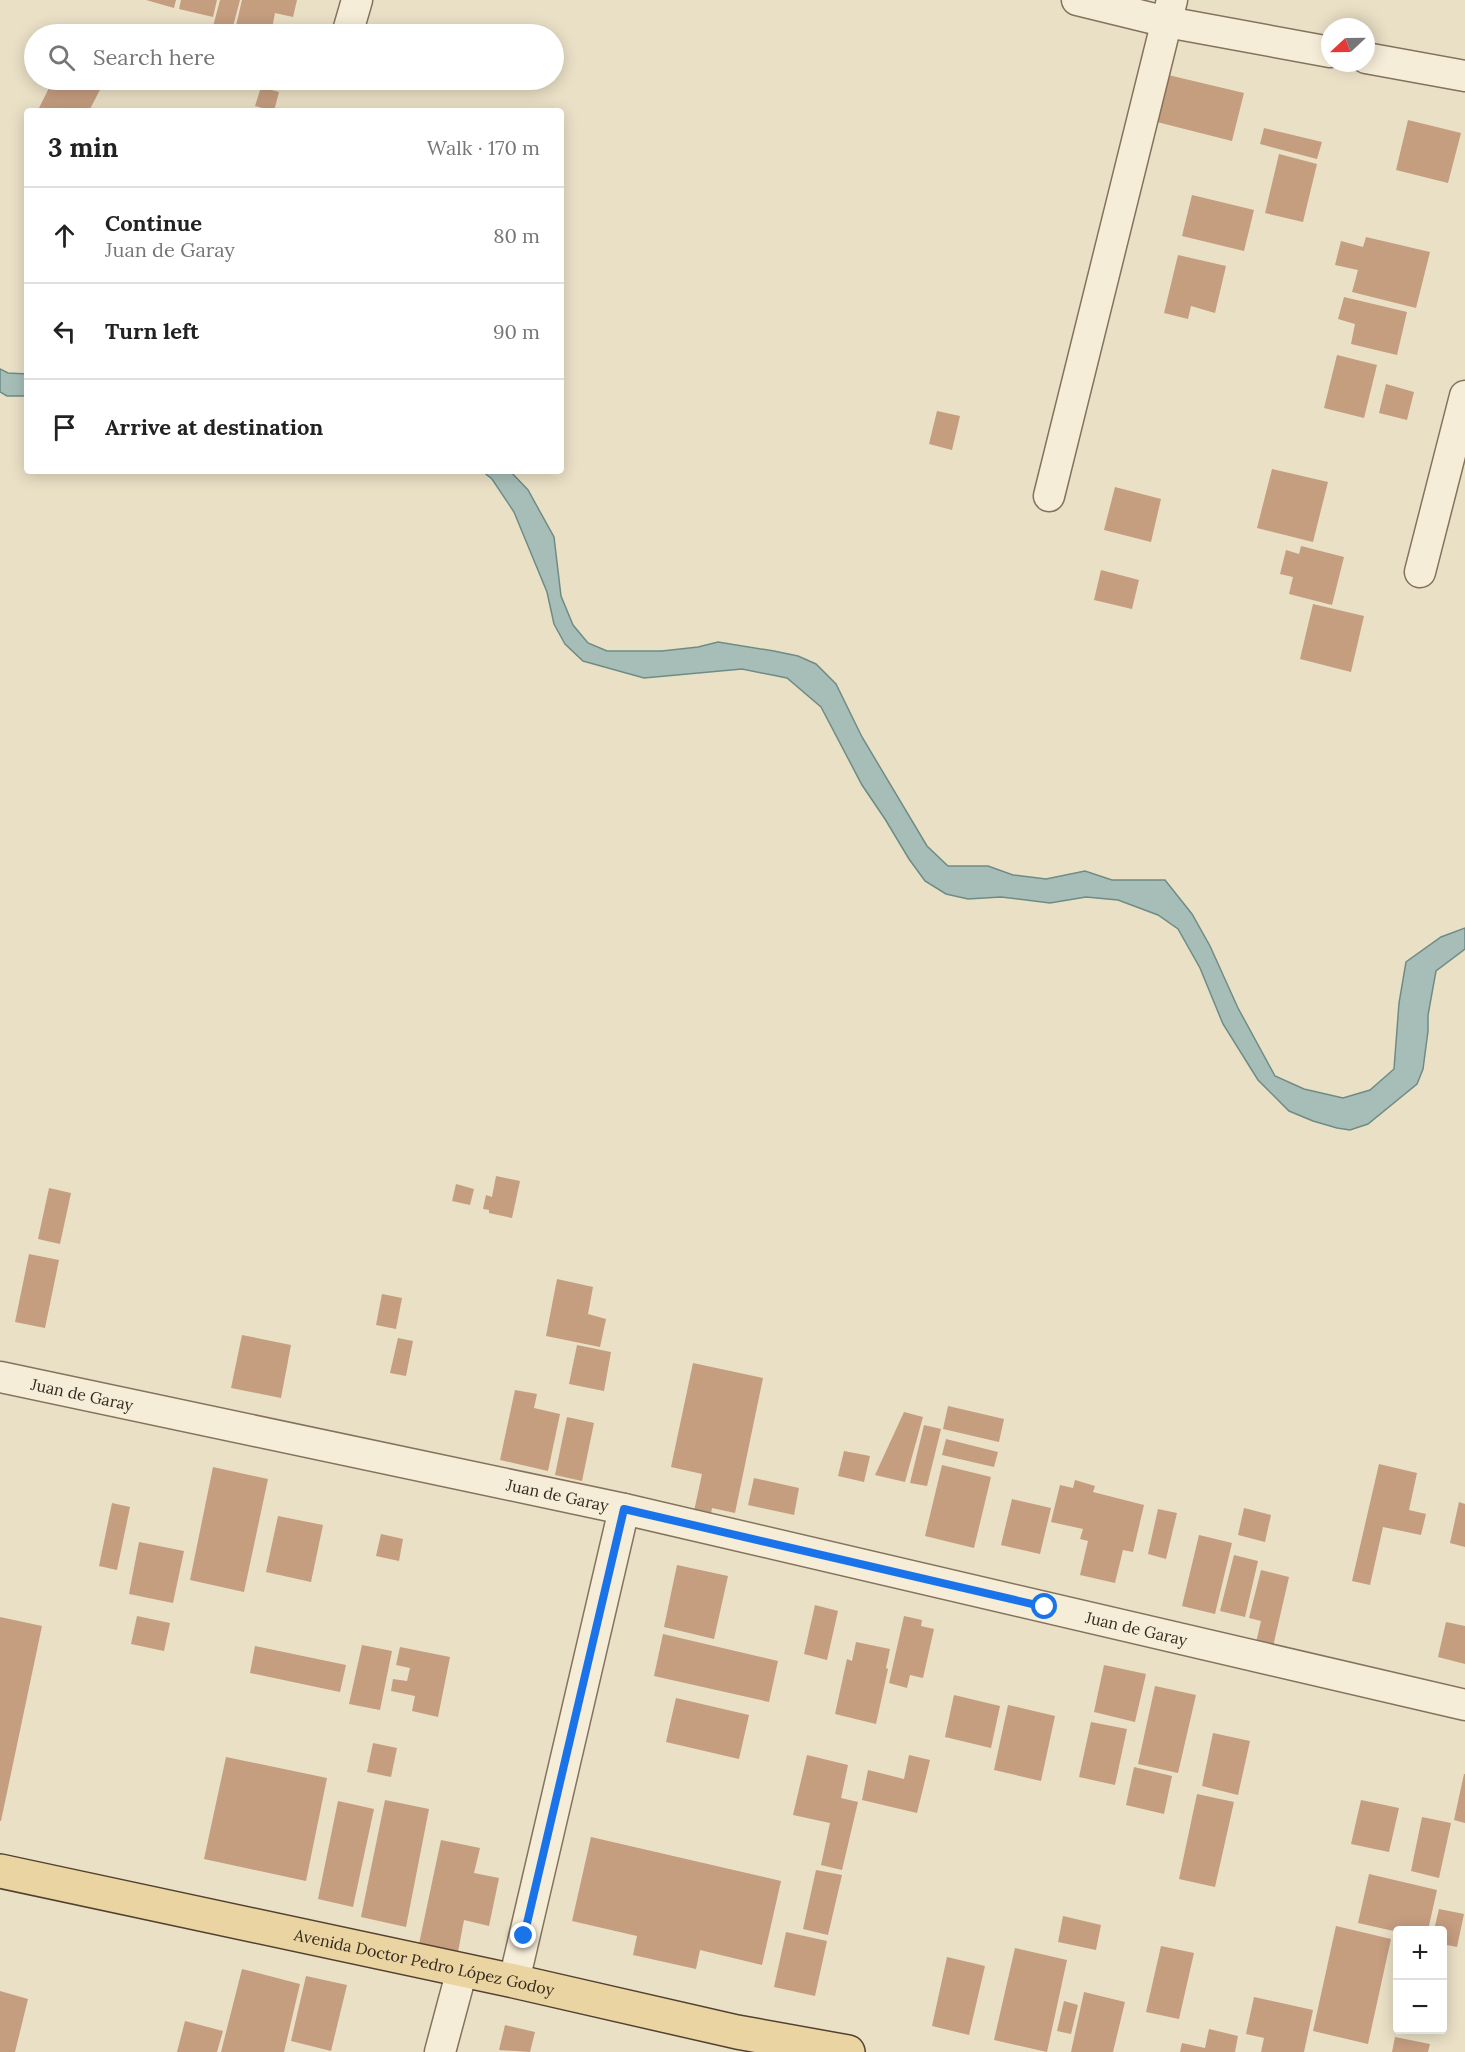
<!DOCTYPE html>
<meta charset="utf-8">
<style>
:root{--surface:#fff;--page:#f6f6f6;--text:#222;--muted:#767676;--line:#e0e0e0}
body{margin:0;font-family:Lora,serif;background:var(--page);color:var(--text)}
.controls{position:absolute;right:18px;bottom:18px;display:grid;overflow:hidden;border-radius:6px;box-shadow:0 3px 15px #0003}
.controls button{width:54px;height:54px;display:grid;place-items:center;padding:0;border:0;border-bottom:2px solid var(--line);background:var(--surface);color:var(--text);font:30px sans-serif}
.compass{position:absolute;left:1321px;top:18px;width:54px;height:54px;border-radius:50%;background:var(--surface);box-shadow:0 3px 15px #0003;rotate:248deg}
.stop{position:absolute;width:18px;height:18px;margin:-14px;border:4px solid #1a73e8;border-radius:50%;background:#fff}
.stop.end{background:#1a73e8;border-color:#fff;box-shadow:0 2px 6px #0008}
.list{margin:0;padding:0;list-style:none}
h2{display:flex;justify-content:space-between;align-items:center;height:78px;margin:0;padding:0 24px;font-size:26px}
h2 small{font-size:20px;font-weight:400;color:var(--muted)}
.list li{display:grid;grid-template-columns:39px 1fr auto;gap:18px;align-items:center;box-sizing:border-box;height:96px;padding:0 24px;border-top:2px solid var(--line)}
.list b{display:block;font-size:22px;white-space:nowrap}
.list p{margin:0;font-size:20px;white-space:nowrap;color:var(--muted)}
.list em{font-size:20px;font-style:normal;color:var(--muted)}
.icon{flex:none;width:33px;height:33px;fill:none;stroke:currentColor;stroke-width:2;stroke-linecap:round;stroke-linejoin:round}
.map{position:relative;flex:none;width:1465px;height:2052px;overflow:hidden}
.search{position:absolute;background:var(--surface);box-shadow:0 3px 15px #0003;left:24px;top:24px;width:540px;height:66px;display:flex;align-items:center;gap:15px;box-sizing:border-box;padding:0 21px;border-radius:33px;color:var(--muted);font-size:22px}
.panel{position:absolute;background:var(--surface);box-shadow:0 3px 15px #0003;left:24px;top:108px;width:540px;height:366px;border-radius:6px}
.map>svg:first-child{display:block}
.water{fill:#a7beb8;stroke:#6e8c85;stroke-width:1.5}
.building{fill:#c59d7f}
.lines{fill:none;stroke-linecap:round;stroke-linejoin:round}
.minor-casing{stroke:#84725d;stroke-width:33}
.primary-casing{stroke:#524131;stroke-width:36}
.minor{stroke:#f6edd8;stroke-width:30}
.primary{stroke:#ead4a1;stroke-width:33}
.route{stroke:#1a73e8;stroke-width:8}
.labels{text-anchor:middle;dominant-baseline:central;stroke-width:4.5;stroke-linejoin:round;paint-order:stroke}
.street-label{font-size:16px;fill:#352a20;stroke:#f2ead5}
</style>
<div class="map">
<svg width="1465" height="2052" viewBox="0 0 1465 2052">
<rect width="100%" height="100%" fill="#eae0c6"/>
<g class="water">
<path d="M0 369 8 373 27 374V396H7L0 392Z"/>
<path d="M482 471H510L528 490 554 537 561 596 573 625 588 643 607 651H662L698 647 718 642 774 651 798 656 816 664 836 684 862 737 927 846 948 866H988L1013 875 1046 879 1085 871 1112 880H1165L1192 914 1210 946 1238 1008 1275 1076 1304 1089 1343 1098 1370 1090 1394 1069 1399 1003 1406 962 1441 937 1465 928V949L1436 971 1428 1015V1031L1423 1069 1417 1084 1368 1124 1350 1130 1337 1128 1313 1121 1289 1111 1258 1080 1223 1024 1200 968 1178 929 1158 915 1118 900 1086 897 1050 903 1001 897 968 899 946 894 925 881 909 859 885 819 862 785 821 707 787 678 742 669 644 678 583 661 565 644 554 624 547 592 514 512 492 479Z"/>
</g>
<g class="building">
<path d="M146 0H176L174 8Z"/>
<path d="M181 0H217L213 17 179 9Z"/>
<path d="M220 0H240L231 34H211Z"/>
<path d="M242 0H297L293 17 275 13 271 34H234Z"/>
<path d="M1164 74 1244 93 1232 141 1153 121Z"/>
<path d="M53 80H105L89 111H45L39 108Z"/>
<path d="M261 87 279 92 274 111 255 106Z"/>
<path d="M1408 120 1461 133 1448 183 1396 170Z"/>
<path d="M1264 128 1322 142 1317 159 1260 144Z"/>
<path d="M1279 154 1317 164 1303 222 1265 213Z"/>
<path d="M1192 195 1254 210 1244 251 1182 236Z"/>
<path d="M1366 237 1430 252 1416 308 1352 292 1358 270 1335 265 1341 241 1363 247Z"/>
<path d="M1178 255 1226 266 1215 313 1191 306 1188 319 1164 313Z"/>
<path d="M1344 297 1407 312 1397 355 1351 344 1355 324 1338 319Z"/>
<path d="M1337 355 1377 365 1364 418 1324 408Z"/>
<path d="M1386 384 1414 392 1407 420 1379 413Z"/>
<path d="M937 411 960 416 952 450 929 444Z"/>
<path d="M1272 469 1328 482 1313 542 1257 528Z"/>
<path d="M1115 487 1161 499 1151 542 1104 530Z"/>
<path d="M1301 546 1344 557 1332 605 1289 594 1293 577 1280 574 1286 550 1299 554Z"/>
<path d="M1101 570 1139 580 1132 609 1094 600Z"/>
<path d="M1313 604 1364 616 1351 672 1300 659Z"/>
<path d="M496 1176 520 1181 512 1218 489 1213V1210L483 1209 486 1195 492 1197Z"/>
<path d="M456 1184 474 1189 470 1205 452 1201Z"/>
<path d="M49 1188 71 1193 60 1244 38 1239Z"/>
<path d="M29 1254 59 1260 45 1328 15 1322Z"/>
<path d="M557 1279 593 1287 588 1314 606 1319 600 1347 546 1336Z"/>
<path d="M382 1294 402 1298 396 1329 376 1325Z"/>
<path d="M242 1335 291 1345 281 1398 231 1388Z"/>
<path d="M398 1338 413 1341 406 1376 390 1373Z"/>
<path d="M577 1345 611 1352 604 1391 569 1384Z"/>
<path d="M693 1363 763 1378 735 1513 712 1508 710 1519 693 1516 702 1474 671 1467Z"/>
<path d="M515 1390 537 1394 534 1408 560 1414 548 1471 500 1460Z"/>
<path d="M948 1406 1004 1419 999 1442 943 1429Z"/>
<path d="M904 1412 923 1417 905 1482 875 1475Z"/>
<path d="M567 1417 594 1423 582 1481 555 1475Z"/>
<path d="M924 1425 941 1429 927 1486 910 1483Z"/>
<path d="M946 1439 998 1452 994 1467 942 1455Z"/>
<path d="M844 1451 870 1456 864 1482 838 1476Z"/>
<path d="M1379 1464 1417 1473 1409 1510 1426 1514 1421 1535 1383 1527 1370 1585 1352 1581Z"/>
<path d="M942 1465 991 1477 974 1548 925 1536Z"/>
<path d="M213 1467 268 1479 244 1592 190 1580Z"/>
<path d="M754 1478 799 1488 794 1515 748 1505Z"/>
<path d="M1075 1480 1095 1486 1093 1492 1144 1505 1133 1552 1123 1550 1115 1583 1080 1575 1088 1541 1080 1539 1083 1529 1051 1522 1060 1485 1073 1488Z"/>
<path d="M1012 1499 1051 1508 1040 1554 1001 1545Z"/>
<path d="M1459 1502 1465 1504V1547L1450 1543Z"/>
<path d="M112 1503 130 1507 117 1570 99 1566Z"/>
<path d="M1244 1508 1271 1515 1265 1542 1238 1535Z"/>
<path d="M1158 1509 1177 1513 1166 1559 1148 1554Z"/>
<path d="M278 1516 323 1525 311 1582 266 1572Z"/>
<path d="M381 1534 403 1539 399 1561 376 1556Z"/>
<path d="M1199 1535 1232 1543 1215 1614 1182 1606Z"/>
<path d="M139 1542 184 1551 173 1603 129 1594Z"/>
<path d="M1234 1555 1258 1561 1245 1617 1220 1611Z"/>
<path d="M677 1565 728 1576 714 1639 664 1627Z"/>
<path d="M1261 1570 1289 1577 1272 1651 1255 1647 1261 1621 1249 1618Z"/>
<path d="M815 1605 838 1611 827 1660 804 1654Z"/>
<path d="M137 1616 170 1623 164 1651 131 1644Z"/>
<path d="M904 1616 922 1620 921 1626 934 1629 923 1678 910 1675 907 1688 889 1683Z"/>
<path d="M0 1617 42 1626 1 1821H0Z"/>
<path d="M1446 1622 1465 1626V1664L1438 1657Z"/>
<path d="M663 1634 778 1661 769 1702 654 1676Z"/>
<path d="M856 1642 890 1649 886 1668 888 1669 876 1724 835 1714 847 1659 852 1661Z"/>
<path d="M362 1645 392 1651 380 1710 349 1704Z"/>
<path d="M255 1646 346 1665 340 1692 250 1673Z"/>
<path d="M400 1647 450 1657 438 1717 412 1711 415 1696 391 1691 393 1679 407 1681 410 1668 396 1665Z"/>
<path d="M1104 1665 1146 1674 1135 1722 1094 1712Z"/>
<path d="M1155 1686 1196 1695 1178 1773 1138 1764Z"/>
<path d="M954 1695 1000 1706 991 1748 945 1737Z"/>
<path d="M676 1698 749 1715 739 1759 666 1742Z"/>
<path d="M1008 1705 1055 1716 1041 1781 994 1770Z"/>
<path d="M1091 1722 1127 1729 1115 1785 1079 1777Z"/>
<path d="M1213 1733 1250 1741 1238 1795 1202 1786Z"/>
<path d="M373 1743 397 1748 391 1777 367 1772Z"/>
<path d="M807 1755 848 1765 841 1798 858 1802 842 1870 821 1865 830 1823 793 1815Z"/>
<path d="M909 1755 930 1760 917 1813 862 1800 868 1770 904 1779Z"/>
<path d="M226 1757 327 1778 306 1881 204 1859Z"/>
<path d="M1134 1767 1172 1776 1164 1814 1126 1805Z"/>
<path d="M1464 1774H1465V1823L1454 1820Z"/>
<path d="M1197 1794 1234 1802 1215 1887 1179 1879Z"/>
<path d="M385 1800 429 1809 406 1927 361 1917Z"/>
<path d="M1361 1800 1399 1808 1389 1852 1351 1844Z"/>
<path d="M338 1801 374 1809 353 1907 318 1899Z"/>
<path d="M1422 1817 1451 1823 1439 1878 1411 1871Z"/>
<path d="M591 1837 781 1881 762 1965 700 1950 696 1969 633 1955 637 1936 572 1921Z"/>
<path d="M441 1840 480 1848 474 1873 499 1878 489 1926 464 1920 458 1952 419 1944Z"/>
<path d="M816 1870 842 1875 828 1935 803 1929Z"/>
<path d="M1369 1874 1437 1890 1428 1930 1398 1932 1358 1923Z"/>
<path d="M1439 1909 1464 1914 1457 1947 1442 1944V1930H1434Z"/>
<path d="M1063 1916 1101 1925 1096 1950 1058 1942Z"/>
<path d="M1336 1926 1391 1939 1368 2044 1313 2031Z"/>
<path d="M786 1932 827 1941 815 1996 774 1987Z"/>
<path d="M1161 1946 1194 1953 1179 2019 1146 2012Z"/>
<path d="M1015 1948 1067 1960 1047 2052 994 2040Z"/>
<path d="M947 1957 985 1966 969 2035 932 2026Z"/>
<path d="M242 1969 300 1984 284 2052H221Z"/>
<path d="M306 1976 347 1985 331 2051 291 2041Z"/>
<path d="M0 1991 28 1999 15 2052H0Z"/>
<path d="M1084 1992 1125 2002 1113 2052H1071Z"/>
<path d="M1254 1997 1313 2010 1304 2052H1261L1264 2038 1246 2034Z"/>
<path d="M1064 2001 1078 2005 1071 2034 1057 2031Z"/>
<path d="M185 2021 223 2031 217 2052H177Z"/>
<path d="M505 2025 535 2032 530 2052 499 2050Z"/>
<path d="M1209 2029 1238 2036 1235 2052H1180L1182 2043 1205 2048Z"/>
<path d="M1395 2037 1430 2044 1428 2052H1392Z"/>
</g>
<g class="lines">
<g class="minor-casing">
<g id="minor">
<path d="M1077 0 1167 22 1330 52"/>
<path d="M348 31 357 0"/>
<path d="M1366 58 1465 76"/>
<path d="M1049 496 1172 0"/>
<path d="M1420 572 1465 396"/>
<path id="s1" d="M0 1377 624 1509 1465 1705"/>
<path d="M514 1981 624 1509"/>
<path d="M440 2052 462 1970"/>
</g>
</g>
<g class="primary-casing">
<g id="primary">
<path id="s2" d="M0 1871 514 1981 737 2032 848 2052"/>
</g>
</g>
<use href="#minor" class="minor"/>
<use href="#primary" class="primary"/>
</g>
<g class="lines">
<path class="route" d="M524 1936 624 1509 1045 1607"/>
</g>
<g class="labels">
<g class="street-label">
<text stroke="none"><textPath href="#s1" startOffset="84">Juan de Garay</textPath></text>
<text stroke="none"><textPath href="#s1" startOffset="570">Juan de Garay</textPath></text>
<text stroke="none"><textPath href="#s1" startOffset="1164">Juan de Garay</textPath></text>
<text stroke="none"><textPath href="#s2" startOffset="434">Avenida Doctor Pedro López Godoy</textPath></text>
</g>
</g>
</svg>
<div class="controls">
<button>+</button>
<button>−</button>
</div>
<svg class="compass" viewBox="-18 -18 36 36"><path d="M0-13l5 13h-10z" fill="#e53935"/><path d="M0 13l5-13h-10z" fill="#767676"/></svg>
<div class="stop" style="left:1045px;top:1607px"></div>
<div class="stop end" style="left:524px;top:1936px"></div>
<div class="search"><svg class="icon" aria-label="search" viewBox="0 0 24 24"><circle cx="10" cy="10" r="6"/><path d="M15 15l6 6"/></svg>Search here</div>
<section class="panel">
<h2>3 min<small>Walk · 170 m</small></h2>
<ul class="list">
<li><svg class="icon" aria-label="ahead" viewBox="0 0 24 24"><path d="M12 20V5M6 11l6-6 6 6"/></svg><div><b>Continue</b><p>Juan de Garay</p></div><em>80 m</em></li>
<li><svg class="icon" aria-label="left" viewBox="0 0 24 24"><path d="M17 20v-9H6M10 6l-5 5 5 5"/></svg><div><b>Turn left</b></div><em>90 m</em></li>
<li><svg class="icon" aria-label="arrive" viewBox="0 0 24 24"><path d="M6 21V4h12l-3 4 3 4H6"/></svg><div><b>Arrive at destination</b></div></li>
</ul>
</section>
</div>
